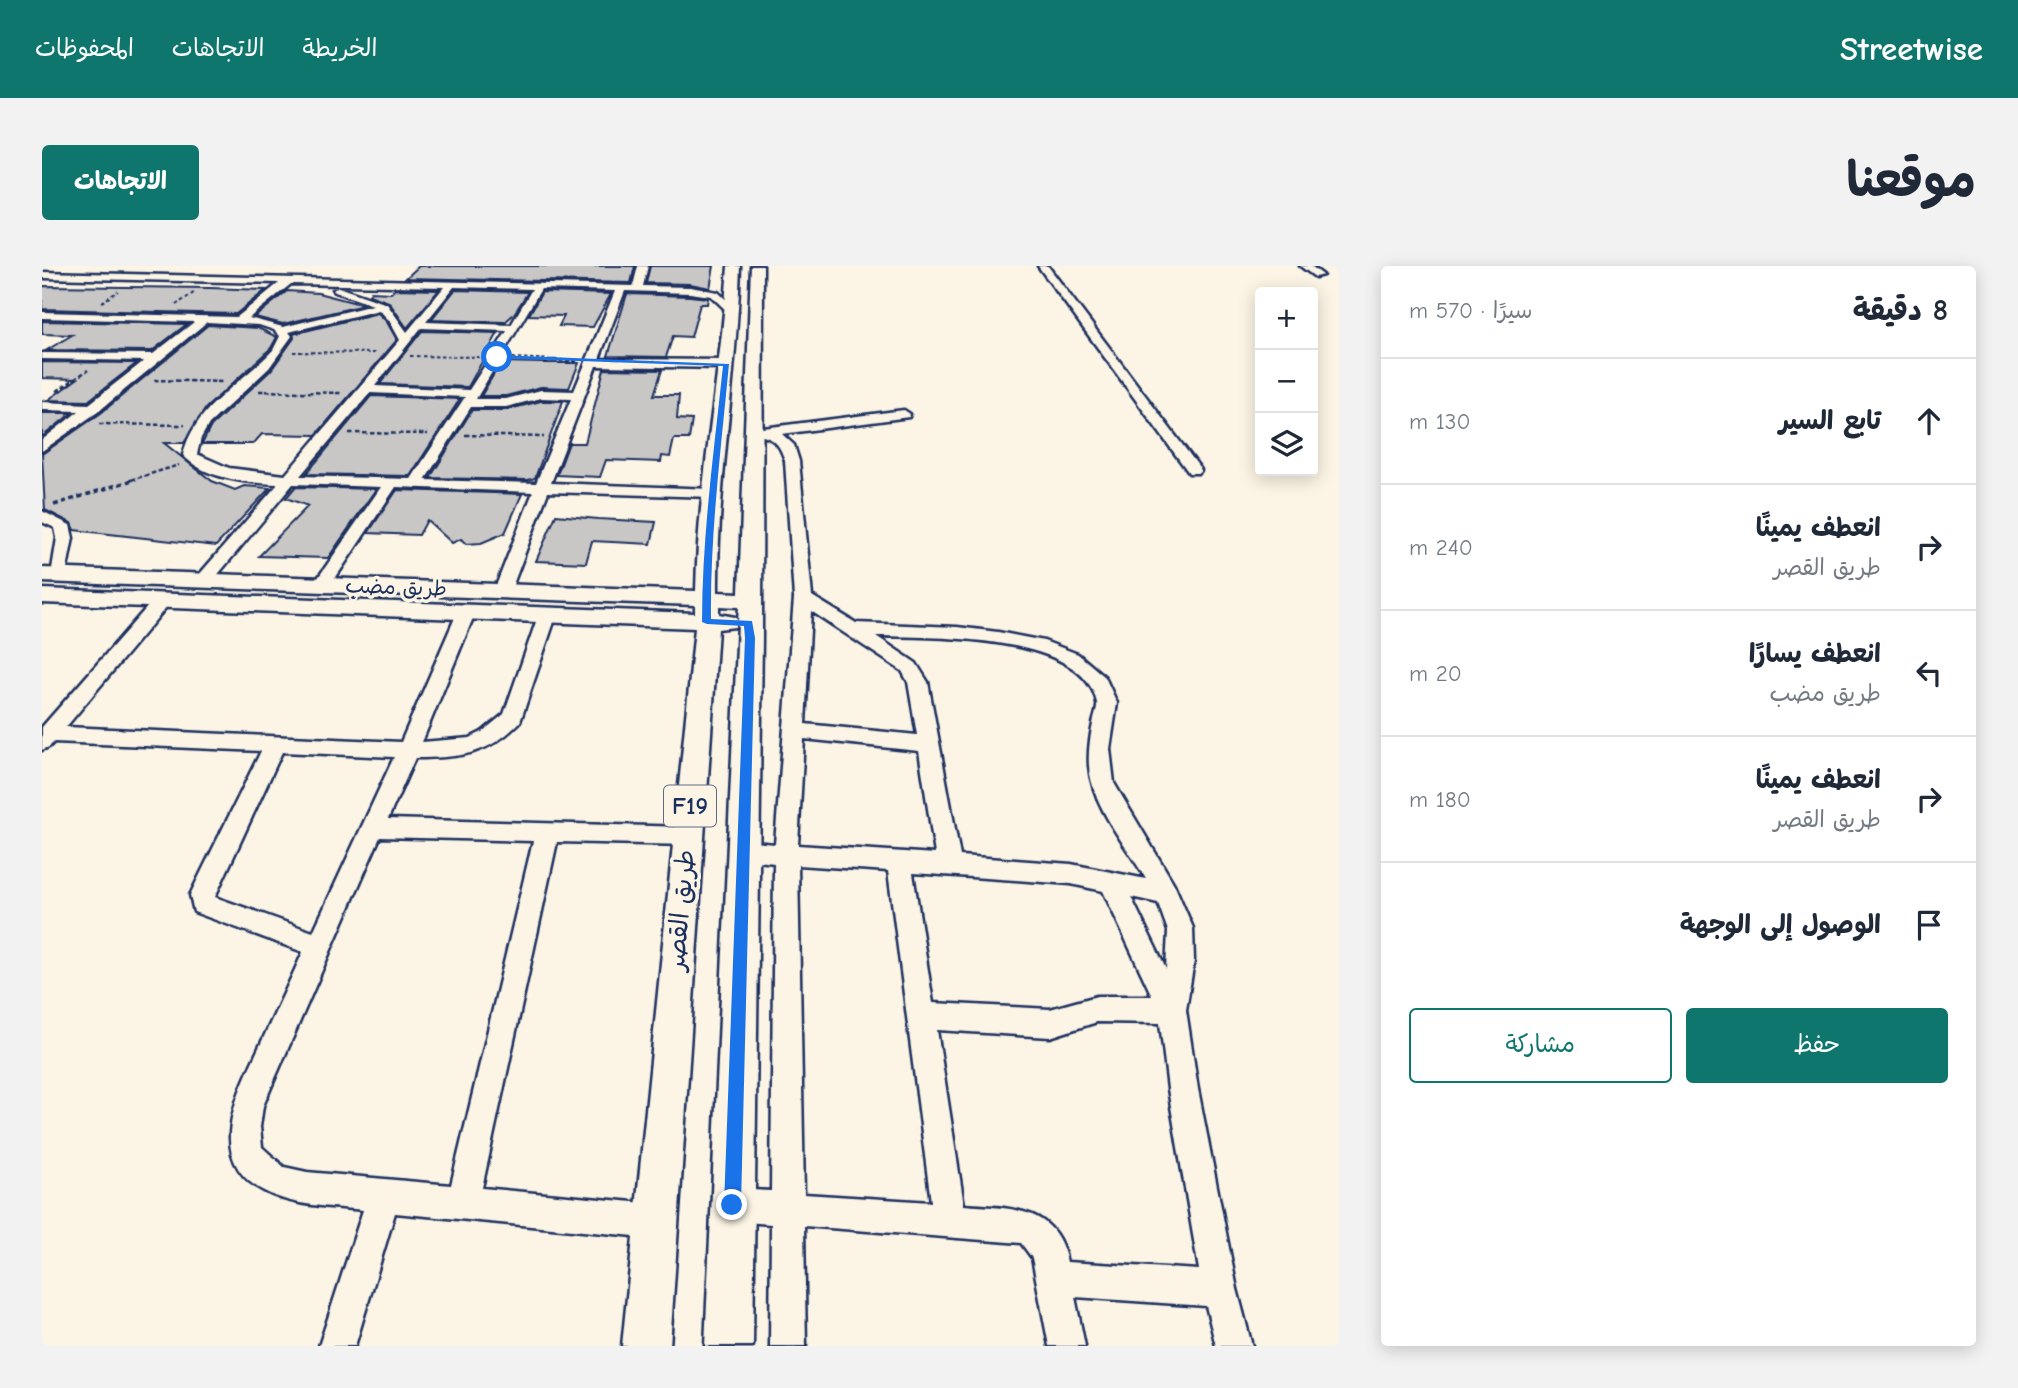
<!DOCTYPE html>
<html lang="ar">
<meta charset="utf-8">
<style>
:root{--surface:#fff;--page:#f2f2f3;--text:#1f2937;--muted:#747a83;--line:#e0e1e3;--accent:#0f766e}
body{margin:0;font-family:"Comic Neue","Playpen Sans Arabic",sans-serif;background:var(--page);color:var(--text);direction:rtl}
.controls{position:absolute;right:21px;top:21px;display:grid;overflow:hidden;border-radius:7px;box-shadow:0 4px 18px #0003}
.controls button{width:63px;height:63px;display:grid;place-items:center;padding:0;border:0;border-bottom:2px solid var(--line);background:var(--surface);color:var(--text);font:35px sans-serif}
.stop{position:absolute;width:21px;height:21px;margin:-16px;border:5px solid #1a73e8;border-radius:50%;background:#fff}
.stop.end{background:#1a73e8;border-color:#fff;box-shadow:0 2px 7px #0008}
.list{margin:0;padding:0;list-style:none}
h2{display:flex;justify-content:space-between;align-items:center;height:91px;margin:0;padding:0 28px;font-size:30px}
h2 small{font-size:23px;font-weight:400;color:var(--muted)}
.list li{display:grid;grid-template-columns:46px 1fr auto;gap:21px;align-items:center;box-sizing:border-box;height:126px;padding:0 28px;border-top:2px solid var(--line)}
.list b{display:block;font-size:26px;white-space:nowrap}
.list p{margin:0;font-size:23px;white-space:nowrap;color:var(--muted)}
.list em{font-size:23px;font-style:normal;color:var(--muted)}
.actions{display:flex;gap:14px;padding:21px 28px}
.actions a{flex:1;padding:16px 0;border:2px solid var(--accent);border-radius:7px;text-align:center;font-size:24px;color:var(--accent)}
.actions .main{background:var(--accent);color:#fff}
.icon{flex:none;width:38px;height:38px;fill:none;stroke:currentColor;stroke-width:2;stroke-linecap:round;stroke-linejoin:round}
.map{position:relative;flex:none;width:1297px;height:1080px;overflow:hidden;direction:ltr;border-radius:7px}
header{display:flex;align-items:center;gap:42px;box-sizing:border-box;height:98px;padding:0 35px;background:var(--accent);color:#fff}
header strong{font-size:33px}
nav{display:flex;gap:38px;margin-inline-start:auto;font-size:24px}
.intro{display:flex;align-items:center;justify-content:space-between;box-sizing:border-box;height:168px;padding:0 42px}
h1{margin:0;font-size:49px}
.button{padding:18px 32px;border-radius:7px;background:var(--accent);color:#fff;font-size:24px;font-weight:700}
main{display:flex;gap:42px;padding:0 42px}
aside{flex:1;background:var(--surface);border-radius:7px;box-shadow:0 4px 18px #0003}
.map>svg:first-child{display:block}
.building{fill:#c8c7c6;stroke:#1b2f5e;stroke-width:2}
.lines{fill:none;stroke-linecap:round;stroke-linejoin:round}
.minor-casing{stroke:#1b2f5e;stroke-width:5}
.major-casing{stroke:#1b2f5e;stroke-width:5}
.path-far2{stroke:#1b2f5e;stroke-width:2;stroke-dasharray:3.5 2.5;stroke-linecap:butt}
.path-far1{stroke:#1b2f5e;stroke-width:2.5;stroke-dasharray:4.5 2.5;stroke-linecap:butt}
.path{stroke:#1b2f5e;stroke-width:3.5;stroke-dasharray:5 3.5;stroke-linecap:butt}
.minor{fill:#fcf5e5;fill-rule:evenodd}
.major{fill:#fcf5e5;fill-rule:evenodd}
.route{fill:#1a73e8}
.labels{text-anchor:middle;dominant-baseline:central;stroke-width:7;stroke-linejoin:round;paint-order:stroke}
.far-street-label{font-size:21px;fill:#1b2f5e;stroke:#fcf5e5}
.shield{fill:#fcf5e5;stroke:#5e6a86;stroke-width:2}
.shield-label{font-size:24px;font-weight:bold;fill:#1b2f5e}
.street-label{font-size:26px;fill:#1b2f5e;stroke:#fcf5e5}
</style>
<header>
<strong>Streetwise</strong>
<nav><a>الخريطة</a><a>الاتجاهات</a><a>المحفوظات</a></nav>
</header>
<div class="intro"><h1>موقعنا</h1><a class="button">الاتجاهات</a></div>
<main>
<aside>
<h2>8 دقيقة<small>سيرًا · 570 m</small></h2>
<ul class="list">
<li><svg class="icon" aria-label="ahead" viewBox="0 0 24 24"><path d="M12 20V5M6 11l6-6 6 6"/></svg><div><b>تابع السير</b></div><em>130 m</em></li>
<li><svg class="icon" aria-label="right" viewBox="0 0 24 24"><path d="M7 20v-9h11M14 6l5 5-5 5"/></svg><div><b>انعطف يمينًا</b><p>طريق القصر</p></div><em>240 m</em></li>
<li><svg class="icon" aria-label="left" viewBox="0 0 24 24"><path d="M17 20v-9H6M10 6l-5 5 5 5"/></svg><div><b>انعطف يسارًا</b><p>طريق مضب</p></div><em>20 m</em></li>
<li><svg class="icon" aria-label="right" viewBox="0 0 24 24"><path d="M7 20v-9h11M14 6l5 5-5 5"/></svg><div><b>انعطف يمينًا</b><p>طريق القصر</p></div><em>180 m</em></li>
<li><svg class="icon" aria-label="arrive" viewBox="0 0 24 24"><path d="M6 21V4h12l-3 4 3 4H6"/></svg><div><b>الوصول إلى الوجهة</b></div></li>
</ul>
<div class="actions"><a class="main">حفظ</a><a>مشاركة</a></div>
</aside>
<div class="map">
<svg width="1297" height="1080" viewBox="0 0 1297 1080">
<rect width="100%" height="100%" fill="#fcf5e5"/>
<filter id="ink" filterUnits="userSpaceOnUse"><feTurbulence type="fractalNoise" baseFrequency=".0143" numOctaves="2"/><feDisplacementMap in="SourceGraphic" scale="14" xChannelSelector="R" yChannelSelector="G"/><feConvolveMatrix kernelMatrix="1 2 1 2 8 2 1 2 1" color-interpolation-filters="sRGB"/></filter>
<g filter="url(#ink)">
<g class="building">
<path d="M377 0H593L589 17 364 12Z"/>
<path d="M608 0H672L668 22 648 18 604 17Z"/>
<path d="M0 20 168 22 224 24 194 48 0 43Z"/>
<path d="M353 23 397 24 365 62 347 36 327 29 329 26 349 27Z"/>
<path d="M413 24 486 26 472 48 463 56 389 54Z"/>
<path d="M245 25 276 27 322 39 241 58 213 51Z"/>
<path d="M500 26 569 28 551 61 517 60 522 50 487 49Z"/>
<path d="M585 28 648 30 666 32 665 38H658L649 71 631 70 624 91 566 90Z"/>
<path d="M336 47 345 56 355 74 274 169 220 168 211 178H160L169 160 229 104 252 72 251 68Z"/>
<path d="M0 55 145 58 110 85 5 84 30 69 0 68Z"/>
<path d="M166 59 216 62 235 71 229 82 164 142 142 177H122L170 215 193 224 202 220 228 222 174 280 32 264 29 257 3 244 0 188 59 147Z"/>
<path d="M380 65 456 67 426 121 338 118Z"/>
<path d="M0 96 95 97 46 135 6 134 35 113 0 112Z"/>
<path d="M459 96 500 97H537L527 122 499 121 464 130H439Z"/>
<path d="M562 103 620 104 612 129H637L635 153 650 154 647 173H632L628 191 620 190 619 196 564 194 558 211 515 209 527 177H543Z"/>
<path d="M329 130 418 133 368 210 264 208Z"/>
<path d="M499 135H521L493 212 486 214 388 212 430 144H464Z"/>
<path d="M0 147H30L0 171Z"/>
<path d="M253 221 334 223 286 292 217 290 266 240 244 232Z"/>
<path d="M355 224 480 228 463 267 439 277 424 278 419 273 410 277 385 254 377 269 326 267Z"/>
<path d="M514 249 556 253 614 256 609 278 550 275 544 297 494 295Z"/>
</g>
<g class="lines">
<g class="minor-casing">
<g id="minor">
<path d="M596 0H606L601 20 648 21 676 26 696 45 687 47 669 30 648 27 583 25 557 93 684 94 690 98 684 102 554 100 509 217 671 223 678 227 671 231 506 226 467 329H455L452 325 491 226 354 221 286 323 280 324 271 319 339 221 251 218 168 318H156L153 314 156 310 236 218C206 217 162 213 141 189 152 141 199 118 231 84L238 70 232 64 217 59 165 56 57 145 0 185V174L37 145 0 144V136L47 138 102 95 0 93V87L111 88 152 56 0 52V46L195 51 237 17 0 12V6L591 20ZM249 18 402 21 365 66 345 38 296 21 291 24 293 26 331 39 241 61 207 52ZM412 21 490 23 469 59 384 56ZM499 23 573 25 532 125 499 124 464 133H434ZM337 44 347 54 358 74 243 209 187 202 155 188 159 172 167 158 227 102 250 70 247 66ZM379 62 465 65 427 124 333 120ZM328 127 423 131 369 213 258 210ZM499 132 529 133 494 217 383 214 429 141H464Z"/>
<path d="M996 0H1006L1157 201 1159 204 1157 207H1147Z"/>
<path d="M1258 0H1269L1281 9 1273 11Z"/>
<path d="M862 144 868 148 867 151 740 168 752 179 757 195 770 330 814 357 915 361 956 366 1002 375 1036 388 1063 411 1075 437 1068 483 1072 517 1132 618 1151 662 1152 695 1144 744 1156 823 1195 1023 1210 1080H1174L1164 1040 1033 1031 1043 1080H1007L990 992 979 977 762 960 764 1080H728L729 958 690 955 678 951 674 939 678 927 690 923 729 925 732 597 692 592 688 585 692 578 700 575 733 578 752 332 743 195C738 179 733 172 716 169L714 166 721 162ZM769 345 860 405 866 416 875 469 763 458ZM834 370C888 372 1041 366 1055 437 1056 444 1052 451 1051 458 1048 471 1046 486 1047 500 1050 540 1084 579 1104 613L1029 598 918 590 886 416 874 397ZM762 473 877 485 893 588 756 579ZM756 599 846 605 889 936 762 928ZM871 607 1029 618 1061 625 1110 730H1055L1008 743 891 737ZM1089 631 1116 637 1126 665 1124 703ZM1055 756 1118 757 1126 823 1157 1004 1025 996C1013 939 970 943 922 939L895 764 1008 771Z"/>
<path d="M0 245 28 259 31 272 23 313H11L9 309 15 272 13 262 0 256Z"/>
<path d="M120 330 129 335 126 339 24 461 359 476 415 347 424 342 433 347 380 476 428 472 440 466 462 448 496 350 505 344 511 346 514 350 478 456C446 489 418 492 373 492L346 553 646 561 654 563 658 570 654 577 646 579 515 576 440 922 613 938 625 943 630 955 625 967 613 972 353 947 313 1080H277L321 944C288 940 252 941 222 925 158 892 200 819 221 773 234 744 248 715 261 686L152 646 148 629 219 485 12 476 7 481 0 484V461L114 331ZM240 486 352 491 271 666 173 631ZM338 571 491 575 409 919 265 906 242 901 220 881 218 861 221 840Z"/>
</g>
</g>
<g class="major-casing">
<path id="major" d="M686 0H698C695 109 675 217 676 326L697 327 709 0H721L720 372 711 1080H663L696 357 693 361 676 363 628 1080H580L653 362 0 337V323L653 347V339L0 316V302L654 325C656 216 679 109 686 0ZM677 340 697 341 696 355 693 351 677 348Z"/>
</g>
<g class="path-far2">
<path d="M60 36 76 25"/>
<path d="M134 39 153 26"/>
<path d="M251 86 334 87"/>
<path d="M368 90 437 91"/>
<path d="M470 92 535 95"/>
</g>
<g class="path-far1">
<path d="M510 94 535 95"/>
<path d="M112 114 181 116"/>
<path d="M15 125 46 104"/>
<path d="M217 125 299 127"/>
<path d="M57 158 143 159"/>
<path d="M307 167 386 168"/>
<path d="M423 169 502 171"/>
<path d="M89 214 137 199"/>
</g>
<path class="path" d="M12 239 94 213"/>
<use href="#minor" class="minor"/>
<use href="#major" class="major"/>
</g>
</g>
<path class="route" d="M455 89 687 98C679 183 668 268 669 353L710 355 713 372 699 939 696 944 690 947 685 944 682 939 703 372 702 360 665 358 660 356C660 270 672 185 681 100L453 92Z"/>
<g class="labels">
<g class="far-street-label">
<text transform="translate(354 321) rotate(2)">طريق مضب</text>
</g>
<rect class="shield" x="622" y="519.5" width="52" height="41" rx="5"/>
<g class="shield-label">
<text x="648" y="540">F19</text>
</g>
<g class="street-label">
<text transform="translate(639 644) rotate(-85)">طريق القصر</text>
</g>
</g>
</svg>
<div class="controls">
<button>+</button>
<button>−</button>
<button><svg class="icon" aria-label="layers" viewBox="0 0 24 24"><path d="M12 4l9 5-9 5-9-5zM3 14l9 5 9-5"/></svg></button>
</div>
<div class="stop" style="left:455px;top:91px"></div>
<div class="stop end" style="left:690px;top:939px"></div>
</div>
</main>
